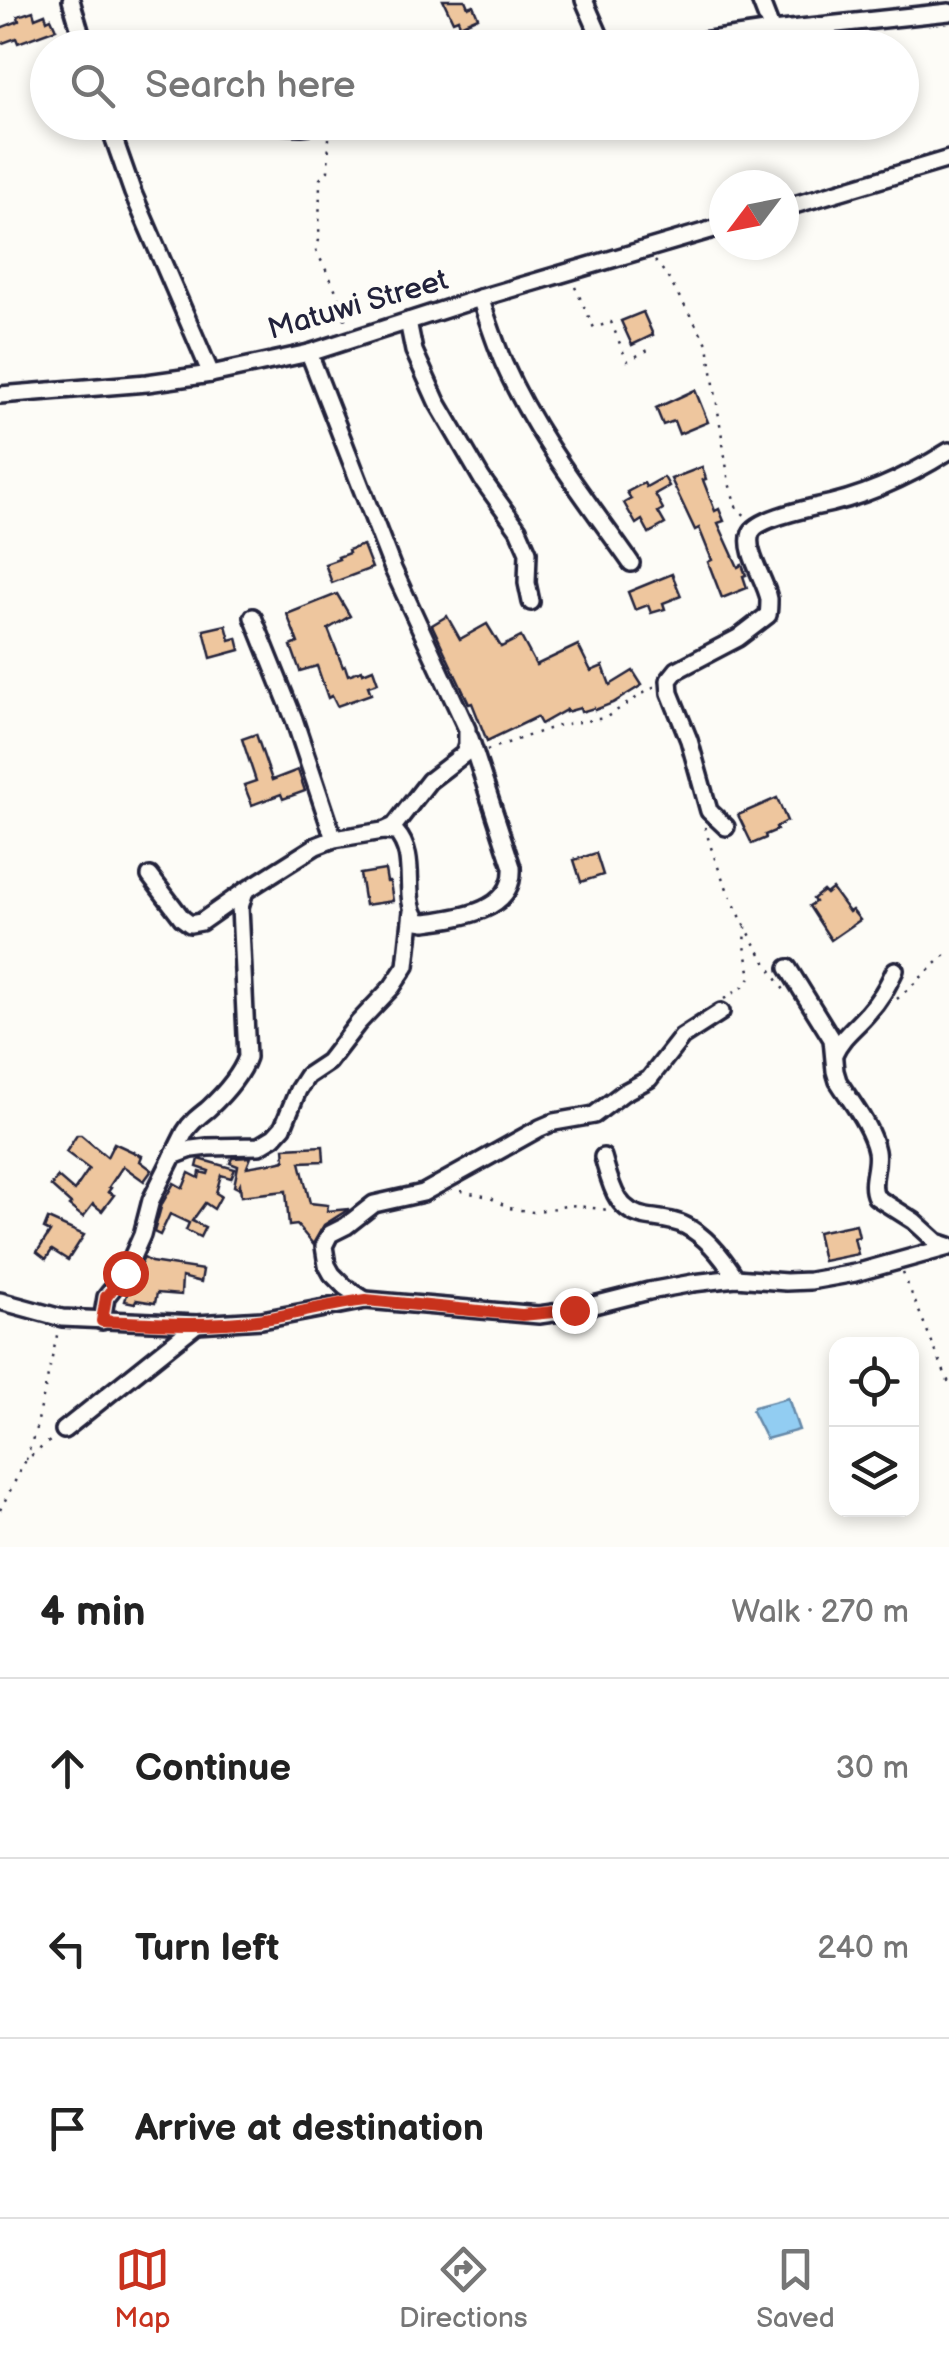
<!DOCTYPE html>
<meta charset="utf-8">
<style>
:root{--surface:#fff;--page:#f2f2f2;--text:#222;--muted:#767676;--line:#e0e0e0;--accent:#c8321e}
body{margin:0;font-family:"Balsamiq Sans",sans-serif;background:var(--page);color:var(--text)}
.controls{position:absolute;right:30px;bottom:30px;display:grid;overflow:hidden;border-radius:20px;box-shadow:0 5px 15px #0003}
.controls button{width:90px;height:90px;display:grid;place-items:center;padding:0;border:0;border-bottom:2px solid var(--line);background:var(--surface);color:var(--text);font:50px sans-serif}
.compass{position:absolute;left:709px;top:170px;width:90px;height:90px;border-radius:50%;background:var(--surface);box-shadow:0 5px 15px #0003;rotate:238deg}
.stop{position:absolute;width:30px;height:30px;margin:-22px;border:8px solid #c8321e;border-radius:50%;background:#fff}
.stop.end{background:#c8321e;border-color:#fff;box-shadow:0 2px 10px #0008}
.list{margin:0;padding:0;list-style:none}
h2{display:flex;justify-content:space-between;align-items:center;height:130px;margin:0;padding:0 40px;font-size:42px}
h2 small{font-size:32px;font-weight:400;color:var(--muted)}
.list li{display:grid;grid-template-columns:65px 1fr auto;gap:30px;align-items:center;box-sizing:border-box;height:180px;padding:0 40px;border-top:2px solid var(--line)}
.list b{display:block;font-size:38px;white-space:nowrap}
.list em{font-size:32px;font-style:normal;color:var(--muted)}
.icon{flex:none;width:55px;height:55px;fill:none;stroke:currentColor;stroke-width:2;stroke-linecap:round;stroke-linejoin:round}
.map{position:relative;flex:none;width:949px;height:1547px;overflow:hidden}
.search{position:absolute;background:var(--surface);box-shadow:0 5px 15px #0003;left:30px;right:30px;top:30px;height:110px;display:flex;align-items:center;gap:25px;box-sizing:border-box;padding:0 35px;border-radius:55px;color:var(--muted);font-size:38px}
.sheet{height:670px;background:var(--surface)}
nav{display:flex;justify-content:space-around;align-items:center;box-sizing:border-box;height:140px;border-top:2px solid var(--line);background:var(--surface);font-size:28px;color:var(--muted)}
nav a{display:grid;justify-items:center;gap:5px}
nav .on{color:var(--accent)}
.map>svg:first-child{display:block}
.water{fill:#92cdf2;stroke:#6589a9;stroke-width:2.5}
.building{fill:#eec69e;stroke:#22223b;stroke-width:2.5}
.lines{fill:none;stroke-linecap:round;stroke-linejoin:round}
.minor-casing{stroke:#22223b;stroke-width:22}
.path{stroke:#22223b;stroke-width:2.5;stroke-dasharray:2.5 8;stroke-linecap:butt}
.minor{stroke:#fdfcf7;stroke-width:15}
.route{stroke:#c8321e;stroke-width:12}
.labels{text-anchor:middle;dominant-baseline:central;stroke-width:8;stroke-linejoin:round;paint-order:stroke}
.street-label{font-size:30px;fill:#22223b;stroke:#fdfcf7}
</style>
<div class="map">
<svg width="949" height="1547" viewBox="0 0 949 1547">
<rect width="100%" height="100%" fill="#fdfcf7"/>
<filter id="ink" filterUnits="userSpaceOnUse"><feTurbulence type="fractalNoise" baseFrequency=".01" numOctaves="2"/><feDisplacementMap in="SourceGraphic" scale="20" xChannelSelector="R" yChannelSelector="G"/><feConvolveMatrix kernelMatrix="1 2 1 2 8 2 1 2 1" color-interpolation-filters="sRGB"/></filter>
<g filter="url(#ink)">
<path class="water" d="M788 1398 799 1430 766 1439 752 1411 754 1407Z"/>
<g class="building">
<path d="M443 0H465L468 7 473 5 478 17 460 25 458 19 453 21Z"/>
<path d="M33 11 35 18 45 14 47 20 51 18 56 29 18 43 16 38 0 44V28L19 21 18 16Z"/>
<path d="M643 312 653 335 632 345 621 321Z"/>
<path d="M695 390 708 422 679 434 674 421 663 425 656 408Z"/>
<path d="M702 467 706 479 703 480 715 511 719 509 724 521 718 523 738 567 742 565 746 575 743 576 747 588 722 598 708 562 712 560 699 528 695 530 671 479Z"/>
<path d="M664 477 669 486 655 494 663 509 658 512 665 524 649 533 642 520 636 524 624 503 631 499 627 492 644 483 646 487Z"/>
<path d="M363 545 372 568 332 583 325 564 339 559 338 557 349 553 348 550Z"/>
<path d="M672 574 681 596 663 603 665 609 651 613 648 605 635 610 628 592Z"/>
<path d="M337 594 350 616 328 629 343 667 345 666 348 675 362 670 363 673 373 669 378 683 368 686 371 694 337 706 332 696 328 698 317 666 300 671 291 646 298 643 287 614Z"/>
<path d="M447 616 460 639 487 624 501 647 521 637 536 665 578 645 591 671 603 666 610 685 633 671 642 685 613 703 595 710 594 708 581 712 580 708 566 712V710L541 724 537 717 487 741 472 703 469 704 432 625Z"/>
<path d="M226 625 230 640 237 638 240 650 211 658 204 630Z"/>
<path d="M256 734 272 780 298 770 305 791 283 799 281 794 252 805 244 785 256 781 242 739Z"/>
<path d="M777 798 787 821 776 827 777 830 765 835 766 838 752 844 738 815Z"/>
<path d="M596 853 603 875 581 882 574 860Z"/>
<path d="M385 870 387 882H390L393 901 365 905 360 874Z"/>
<path d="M832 889 849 912 852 910 860 920 831 940 809 906 815 902 813 899 823 891 826 894Z"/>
<path d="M77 1135H81L107 1157 114 1143 142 1156 140 1161 152 1170 144 1181 123 1166 109 1187 111 1188 108 1192 114 1195 102 1211 93 1204 83 1217 69 1206 71 1204 51 1186 58 1177 74 1191 89 1169 66 1152Z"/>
<path d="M323 1146 324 1161 300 1162 310 1203 328 1205 327 1211 349 1209 324 1225 313 1244 297 1225 289 1226 286 1191 241 1196 240 1184 238 1188 234 1186 238 1166 230 1163 232 1158 251 1157 247 1167 276 1162 285 1160 284 1148Z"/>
<path d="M199 1159 235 1169 231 1178 221 1175 216 1193 221 1196 214 1209 205 1203 192 1221 205 1227 200 1237 186 1230 189 1223 170 1214 160 1235 154 1232 162 1204 174 1183 183 1188 189 1173 199 1178 200 1172 208 1174 209 1171 197 1167Z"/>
<path d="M48 1219 84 1235 68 1260 52 1250 46 1259 37 1252 50 1232 44 1229Z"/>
<path d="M856 1224 859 1237 854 1238 858 1254 823 1261 817 1232Z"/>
<path d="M144 1258 151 1262 203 1270 201 1282 182 1277 181 1295 157 1293 155 1303 136 1300 135 1303 125 1301 130 1284Z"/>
</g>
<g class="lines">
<g class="minor-casing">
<g id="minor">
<path d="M71 0 85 48"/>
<path d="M584 0 605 48"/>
<path d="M760 0 772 31"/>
<path d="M653 48 772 31 949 12"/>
<path d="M108 122 133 193 211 374"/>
<path d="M261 124 301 126 337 122"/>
<path d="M784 208 949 159"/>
<path d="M480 298C488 320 495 343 504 364 536 436 586 499 631 563"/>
<path d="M408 321 414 351 437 402 482 479 518 529 528 552 527 583 531 602"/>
<path d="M0 395 147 383 211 374 309 353 480 298 724 226"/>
<path d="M253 617 294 719 334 839"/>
<path d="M726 827 709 811 689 740 670 693 669 680 677 670 738 638 768 615C769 609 769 604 769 599 766 581 744 551 751 533 756 520 801 510 814 507 862 498 908 477 949 451"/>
<path d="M383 831 396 832C420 858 400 898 419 921L425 922C457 918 515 912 512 867L470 738"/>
<path d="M150 876 182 918 190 924 201 922 245 891"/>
<path d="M788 968 832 1039 835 1071 838 1081C851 1102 871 1126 876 1151 879 1167 869 1183 876 1197L914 1221 937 1242 949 1246"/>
<path d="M834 1054C842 1036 855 1028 867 1014 880 1000 887 987 895 970"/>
<path d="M173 1156 192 1149 208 1147 259 1146 274 1137 283 1127 298 1090 307 1076 328 1062 358 1023 392 987 406 966 412 911"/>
<path d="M603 1157C611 1184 615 1212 647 1217 660 1219 675 1220 686 1226 707 1237 724 1259 736 1278"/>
<path d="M365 1300 345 1287 332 1274 327 1265 324 1246 330 1234 346 1226 374 1204 423 1193 540 1128 554 1122 594 1115 623 1093 649 1079 682 1037 721 1012"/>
<path d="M0 1301 62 1318 197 1324 262 1320 366 1300 539 1315 574 1310 649 1291 693 1283 736 1278 786 1282 810 1281 855 1273 949 1247"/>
<path d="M102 1321 106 1297 125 1273 142 1235 151 1200 185 1132C191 1122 199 1116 208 1109 223 1095 240 1077 247 1057L240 907 245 891 316 846 334 839 383 831 394 826 429 781 464 754 467 745V729L393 569 309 353"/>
<path d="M64 1430 197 1324"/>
</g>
</g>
<g class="path">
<path d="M329 138 328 171 320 179 319 240 316 250C328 275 342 297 346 325"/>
<path d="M655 261 665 273 708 345 729 483 737 509 746 516"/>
<path d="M575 287 594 328 611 322 627 361 654 347"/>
<path d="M487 750 560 725 605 718 655 686"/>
<path d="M705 827C720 884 751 941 784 990"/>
<path d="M724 999 743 987 751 976 745 946 746 927"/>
<path d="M897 999 949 952"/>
<path d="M461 1191 489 1197 509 1208 533 1212 571 1205 608 1210"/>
<path d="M903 1273 949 1383"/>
<path d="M26 1460 37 1425 58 1331"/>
<path d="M0 1510 26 1460 51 1440"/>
</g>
<use href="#minor" class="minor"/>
</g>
</g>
<g class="lines" filter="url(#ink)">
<path class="route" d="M125 1273 106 1297 102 1321C154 1323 206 1327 258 1320 294 1315 329 1304 366 1300L522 1315 574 1310"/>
</g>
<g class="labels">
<g class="street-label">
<text transform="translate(358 305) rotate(-16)">Matuwi Street</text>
</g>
</g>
</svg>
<div class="controls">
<button><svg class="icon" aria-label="locate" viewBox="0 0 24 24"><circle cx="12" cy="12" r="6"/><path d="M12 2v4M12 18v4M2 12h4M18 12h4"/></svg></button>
<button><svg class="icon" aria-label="layers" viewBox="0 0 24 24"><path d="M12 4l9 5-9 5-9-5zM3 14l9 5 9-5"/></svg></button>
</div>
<svg class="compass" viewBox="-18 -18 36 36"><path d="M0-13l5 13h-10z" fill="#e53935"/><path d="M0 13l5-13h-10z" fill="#767676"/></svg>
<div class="stop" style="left:125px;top:1273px"></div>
<div class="stop end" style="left:574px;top:1310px"></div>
<div class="search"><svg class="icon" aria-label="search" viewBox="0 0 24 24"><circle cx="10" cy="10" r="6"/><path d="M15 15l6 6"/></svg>Search here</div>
</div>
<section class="sheet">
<h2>4 min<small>Walk · 270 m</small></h2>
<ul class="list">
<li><svg class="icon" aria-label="ahead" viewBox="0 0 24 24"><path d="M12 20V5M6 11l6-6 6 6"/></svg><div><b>Continue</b></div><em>30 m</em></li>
<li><svg class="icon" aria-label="left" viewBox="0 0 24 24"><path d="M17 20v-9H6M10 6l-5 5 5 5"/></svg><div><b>Turn left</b></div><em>240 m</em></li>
<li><svg class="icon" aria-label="arrive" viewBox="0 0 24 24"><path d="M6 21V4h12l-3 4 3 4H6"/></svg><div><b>Arrive at destination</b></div></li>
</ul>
</section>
<nav>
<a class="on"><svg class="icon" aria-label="map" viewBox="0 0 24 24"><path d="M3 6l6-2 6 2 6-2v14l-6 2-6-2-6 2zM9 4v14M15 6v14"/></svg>Map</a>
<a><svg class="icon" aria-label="directions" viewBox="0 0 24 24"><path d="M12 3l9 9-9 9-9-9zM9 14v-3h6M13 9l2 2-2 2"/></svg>Directions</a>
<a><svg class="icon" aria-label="saved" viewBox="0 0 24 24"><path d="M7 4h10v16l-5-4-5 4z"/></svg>Saved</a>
</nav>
